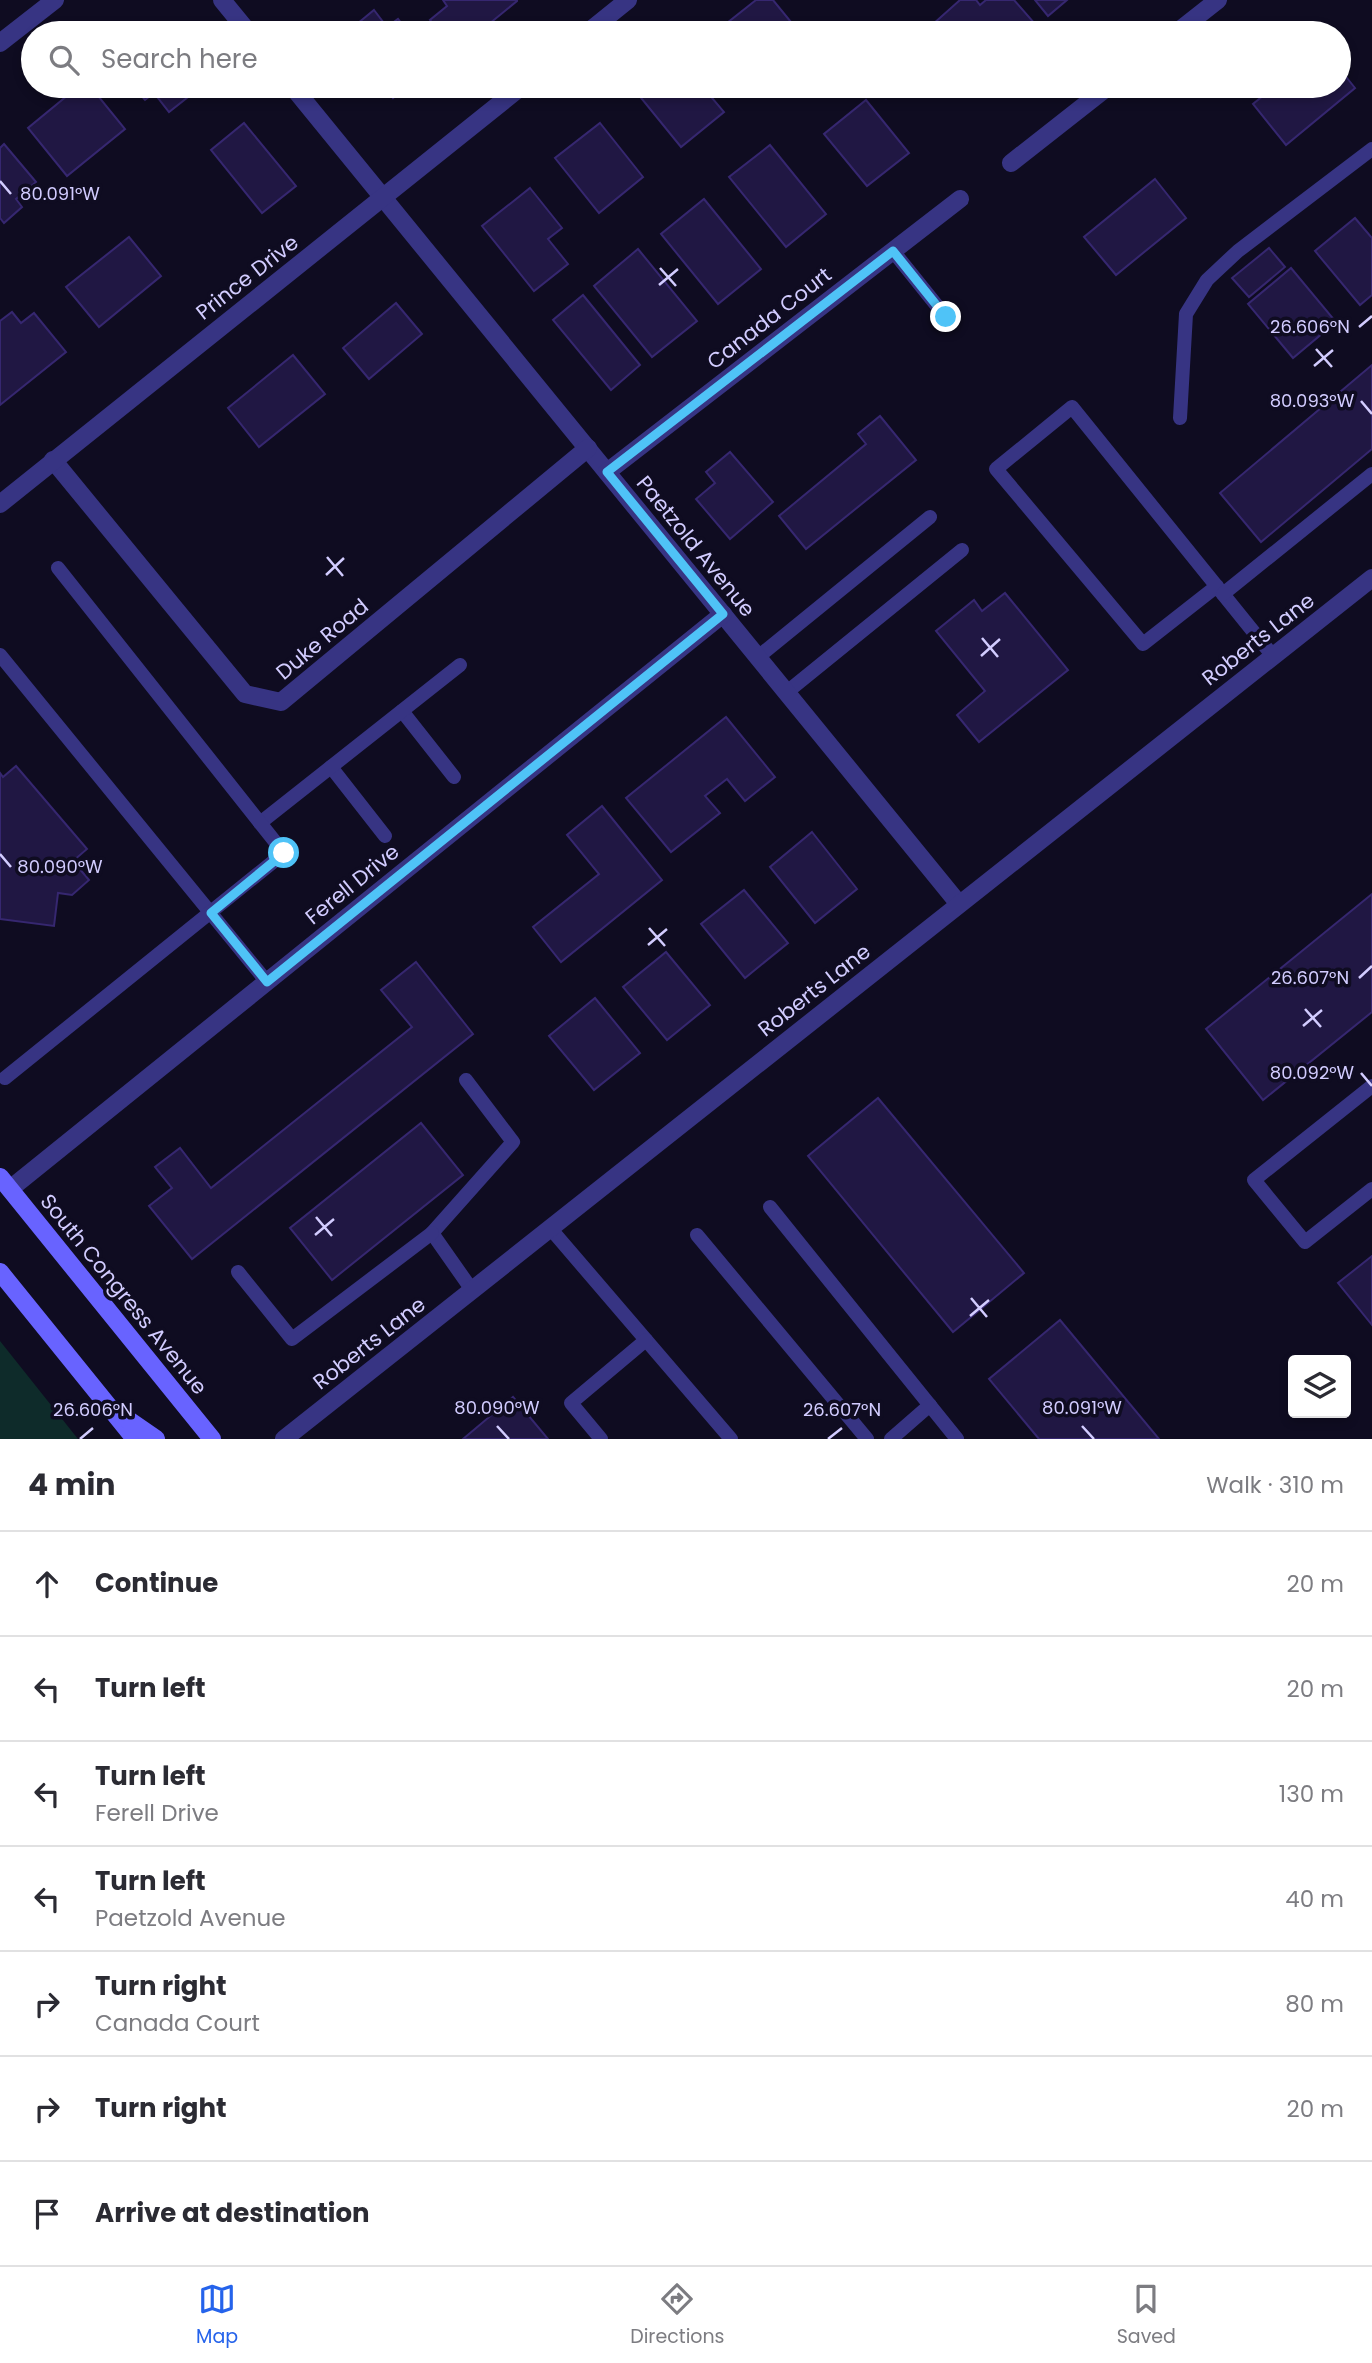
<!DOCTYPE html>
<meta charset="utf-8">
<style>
:root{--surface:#fff;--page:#f7f7f7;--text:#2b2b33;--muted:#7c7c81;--line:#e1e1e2;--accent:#2563eb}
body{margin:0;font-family:Poppins,sans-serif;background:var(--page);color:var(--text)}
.controls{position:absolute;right:21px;bottom:21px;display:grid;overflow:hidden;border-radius:7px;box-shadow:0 4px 10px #0003}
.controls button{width:63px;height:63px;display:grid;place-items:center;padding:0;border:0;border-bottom:2px solid var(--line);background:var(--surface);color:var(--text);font:35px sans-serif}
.stop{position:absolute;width:21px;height:21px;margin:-16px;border:5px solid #4fc3f7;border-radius:50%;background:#fff}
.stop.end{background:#4fc3f7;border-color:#fff;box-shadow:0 2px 7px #0008}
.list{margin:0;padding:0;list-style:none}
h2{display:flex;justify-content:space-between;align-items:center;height:91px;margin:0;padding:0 28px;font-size:30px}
h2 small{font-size:23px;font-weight:400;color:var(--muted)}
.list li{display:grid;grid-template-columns:46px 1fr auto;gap:21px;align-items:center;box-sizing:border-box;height:105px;padding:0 28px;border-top:2px solid var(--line)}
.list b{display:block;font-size:26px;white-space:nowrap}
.list p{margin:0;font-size:23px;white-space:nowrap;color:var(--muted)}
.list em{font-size:23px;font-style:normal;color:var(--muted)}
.icon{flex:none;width:38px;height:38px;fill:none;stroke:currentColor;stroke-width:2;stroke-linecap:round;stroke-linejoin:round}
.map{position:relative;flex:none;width:1372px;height:1439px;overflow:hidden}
.search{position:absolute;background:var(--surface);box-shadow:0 4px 10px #0003;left:21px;right:21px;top:21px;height:77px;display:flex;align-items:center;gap:18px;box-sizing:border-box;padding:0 24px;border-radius:38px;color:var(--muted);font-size:26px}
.sheet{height:826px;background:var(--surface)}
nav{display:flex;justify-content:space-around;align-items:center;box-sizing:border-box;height:98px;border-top:2px solid var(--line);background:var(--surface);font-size:19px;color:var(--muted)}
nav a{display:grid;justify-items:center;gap:4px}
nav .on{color:var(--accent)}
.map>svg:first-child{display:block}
.green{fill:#0e2b2a}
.building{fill:#201743;stroke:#362770;stroke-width:2}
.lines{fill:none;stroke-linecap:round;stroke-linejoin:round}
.lane{stroke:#373483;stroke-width:14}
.street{stroke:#373483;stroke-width:18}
.secondary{stroke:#6863ff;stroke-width:18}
.route{stroke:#4fc3f7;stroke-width:9}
.ticks{fill:none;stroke:#d2ccff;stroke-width:2.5}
.labels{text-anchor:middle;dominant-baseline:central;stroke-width:7;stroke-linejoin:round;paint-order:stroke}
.street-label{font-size:21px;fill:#d2ccff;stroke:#0f0c21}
.ticks-label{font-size:18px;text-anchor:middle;fill:#d2ccff;stroke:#0f0c21;stroke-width:7;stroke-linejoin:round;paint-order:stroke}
</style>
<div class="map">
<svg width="1372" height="1439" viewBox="0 0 1372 1439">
<rect width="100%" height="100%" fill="#0f0c21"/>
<path class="green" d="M0 1341 78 1439H0Z"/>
<g class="building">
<path d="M443 0H517V1L478 33H441L430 20 447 6Z"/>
<path d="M756 0H773L800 33H727L722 27Z"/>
<path d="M960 0H976L980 5 986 0H1014L1036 25 1025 33H923Z"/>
<path d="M1035 0H1067L1048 16Z"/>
<path d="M374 10 387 27 398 19 409 33H346Z"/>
<path d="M1339 68 1355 88 1286 145 1253 104 1275 86H1339Z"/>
<path d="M79 86H90L125 129 67 176 28 128Z"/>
<path d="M133 86H202L169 112 154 93 145 100Z"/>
<path d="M383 86H408L393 98Z"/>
<path d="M646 86H702L724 112 681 147 637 93Z"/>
<path d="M866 100 909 153 867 186 824 134Z"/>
<path d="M244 123 296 186 262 213 211 150Z"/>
<path d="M600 123 643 177 599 213 555 158Z"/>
<path d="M4 144 36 182 16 199 22 207 4 223 0 218V148Z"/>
<path d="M770 145 826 214 786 247 729 177Z"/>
<path d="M1155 179 1186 218 1116 275 1084 237Z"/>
<path d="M530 188 562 228 548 239 568 264 534 291 482 226Z"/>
<path d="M704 199 761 269 718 304 661 234Z"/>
<path d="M1355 218 1372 238V295L1360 305 1315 251Z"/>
<path d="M129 237 161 276 99 327 66 287Z"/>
<path d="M1269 248 1285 267 1249 297 1232 278Z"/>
<path d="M638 249 697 321 652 357 594 286Z"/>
<path d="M1291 268 1336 322 1293 358 1248 304Z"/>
<path d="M583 295 640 365 611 390 553 320Z"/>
<path d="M396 303 422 334 369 379 343 348Z"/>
<path d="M12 312 21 323 34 313 66 352 0 405V321Z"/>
<path d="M293 355 325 394 259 447 228 408Z"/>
<path d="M1372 365V449L1261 542 1220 493Z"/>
<path d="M880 416 916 460 806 549 779 516 866 444 858 434Z"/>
<path d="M730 452 773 502 730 539 696 499 715 483 706 472Z"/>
<path d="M1005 593 1068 670 979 742 957 715 985 691 936 631 974 600 982 611Z"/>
<path d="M726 717 775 777 745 801 727 779 705 796 720 813 671 852 626 798Z"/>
<path d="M16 766 87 849 73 861 89 880 72 895 58 893 54 926 0 919V773L3 777Z"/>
<path d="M602 806 662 880 561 962 533 927 599 874 567 835Z"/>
<path d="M812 832 857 889 815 923 770 867Z"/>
<path d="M744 890 788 943 745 978 701 924Z"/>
<path d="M1372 894V1012L1263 1100 1206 1029Z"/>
<path d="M666 952 710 1005 667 1040 623 987Z"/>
<path d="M416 962 473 1034 192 1259 149 1206 172 1188 155 1167 180 1148 211 1188 412 1027 381 990Z"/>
<path d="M595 998 640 1053 594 1090 549 1036Z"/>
<path d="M878 1098 1024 1273 953 1332 808 1156Z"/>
<path d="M421 1123 463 1175 332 1280 290 1228Z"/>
<path d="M1372 1256V1325L1338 1283Z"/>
<path d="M1060 1320 1159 1439H1039L989 1379Z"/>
<path d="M513 1397 548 1439H463Z"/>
</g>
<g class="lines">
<g class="lane">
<path d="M893 251 946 317"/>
<path d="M1180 418 1186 314 1207 280 1238 251 1372 149"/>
<path d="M1217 586 1143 644 996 469 1072 407 1273 656"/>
<path d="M1223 594 1372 474"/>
<path d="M0 655 267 982"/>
<path d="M758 657 930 517"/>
<path d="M787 692 962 550"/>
<path d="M402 711 454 777"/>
<path d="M331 767 385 836"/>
<path d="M260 823 460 665"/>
<path d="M5 1078 284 853 58 568"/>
<path d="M466 1080 513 1142 432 1233 472 1290"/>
<path d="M1372 1086 1254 1180 1305 1242 1372 1189"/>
<path d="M770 1207 957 1439"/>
<path d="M550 1228 731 1439"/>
<path d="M697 1235 867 1439"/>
<path d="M238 1272 292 1339 432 1233"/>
<path d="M601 1439 571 1403 646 1340"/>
<path d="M891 1439 930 1405"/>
</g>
<g class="street">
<path d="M222 0 249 33"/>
<path d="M587 33 628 0"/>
<path d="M1176 33 1218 0"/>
<path d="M0 43 55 0"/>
<path d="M292 86 959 904"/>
<path d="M1011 163 1109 86"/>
<path d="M53 460 245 694 281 702 588 448"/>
<path d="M607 472 960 199"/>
<path d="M0 504 522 86"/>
<path d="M10 1189 723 614"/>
<path d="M284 1439 1372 578"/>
</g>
<g class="secondary">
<path d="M0 1177 212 1439"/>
<path d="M0 1272 135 1439"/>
<path d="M127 1419 156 1439"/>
</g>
</g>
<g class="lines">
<path class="route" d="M284 853 211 913 267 982 723 614 607 472 893 251 946 317"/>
</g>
<path class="ticks" d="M0 181 11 194M660 268 676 286M659 285 678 269M1359 327 1372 316M1316 349 1332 367M1314 366 1333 350M1361 401 1372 414M327 557 343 576M326 575 344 558M982 638 998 657M981 656 1000 639M0 854 11 867M649 928 665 946M648 945 667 929M1359 978 1372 966M1305 1009 1321 1027M1303 1026 1322 1010M1361 1073 1372 1086M316 1217 332 1236M315 1235 334 1219M971 1298 987 1317M970 1316 989 1300M497 1426 509 1439M1082 1426 1094 1439M80 1439 93 1428M828 1439 842 1428"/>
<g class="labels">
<g class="street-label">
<text transform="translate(247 277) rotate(-38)">Prince Drive</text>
<text transform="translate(769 318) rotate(-38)">Canada Court</text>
<text transform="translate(696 546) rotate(51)">Paetzold Avenue</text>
<text transform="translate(322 639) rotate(-40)">Duke Road</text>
<text transform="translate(1258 639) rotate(-38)">Roberts Lane</text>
<text transform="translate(352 884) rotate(-39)">Ferell Drive</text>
<text transform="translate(814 990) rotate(-38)">Roberts Lane</text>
<text transform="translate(124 1294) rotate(51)">South Congress Avenue</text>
<text transform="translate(369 1343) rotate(-38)">Roberts Lane</text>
</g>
</g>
<g class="ticks-label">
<text x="60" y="200">80.091°W</text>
<text x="1310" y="333">26.606°N</text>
<text x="1312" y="407">80.093°W</text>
<text x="60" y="873">80.090°W</text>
<text x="1310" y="984">26.607°N</text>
<text x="1312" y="1079">80.092°W</text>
<text x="497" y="1414">80.090°W</text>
<text x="1082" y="1414">80.091°W</text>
<text x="93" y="1416">26.606°N</text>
<text x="842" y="1416">26.607°N</text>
</g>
</svg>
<div class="controls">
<button><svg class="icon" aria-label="layers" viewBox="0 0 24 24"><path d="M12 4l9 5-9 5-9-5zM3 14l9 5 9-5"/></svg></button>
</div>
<div class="stop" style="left:284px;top:853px"></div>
<div class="stop end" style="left:946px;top:317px"></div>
<div class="search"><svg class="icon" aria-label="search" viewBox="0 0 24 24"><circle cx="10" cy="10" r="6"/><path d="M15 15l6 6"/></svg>Search here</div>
</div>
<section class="sheet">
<h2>4 min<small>Walk · 310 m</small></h2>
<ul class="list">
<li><svg class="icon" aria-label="ahead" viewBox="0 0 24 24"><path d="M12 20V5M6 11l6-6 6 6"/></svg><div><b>Continue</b></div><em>20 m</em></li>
<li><svg class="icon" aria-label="left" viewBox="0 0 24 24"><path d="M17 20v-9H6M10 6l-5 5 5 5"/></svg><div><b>Turn left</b></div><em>20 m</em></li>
<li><svg class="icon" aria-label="left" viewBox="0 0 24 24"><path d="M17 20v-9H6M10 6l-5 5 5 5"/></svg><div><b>Turn left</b><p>Ferell Drive</p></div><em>130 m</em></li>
<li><svg class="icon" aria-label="left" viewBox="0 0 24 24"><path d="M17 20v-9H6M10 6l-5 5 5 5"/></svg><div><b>Turn left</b><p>Paetzold Avenue</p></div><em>40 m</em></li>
<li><svg class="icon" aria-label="right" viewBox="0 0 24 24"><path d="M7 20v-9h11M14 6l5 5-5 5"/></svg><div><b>Turn right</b><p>Canada Court</p></div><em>80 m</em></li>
<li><svg class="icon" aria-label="right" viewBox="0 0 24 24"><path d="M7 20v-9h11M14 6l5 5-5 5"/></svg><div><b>Turn right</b></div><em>20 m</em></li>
<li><svg class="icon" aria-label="arrive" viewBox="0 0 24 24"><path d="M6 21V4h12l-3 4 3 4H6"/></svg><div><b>Arrive at destination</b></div></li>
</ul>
</section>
<nav>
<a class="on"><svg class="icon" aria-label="map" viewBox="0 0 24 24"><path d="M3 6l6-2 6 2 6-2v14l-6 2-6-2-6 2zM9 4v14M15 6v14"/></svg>Map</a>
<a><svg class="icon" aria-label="directions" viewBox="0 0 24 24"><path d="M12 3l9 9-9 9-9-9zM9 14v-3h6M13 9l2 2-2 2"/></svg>Directions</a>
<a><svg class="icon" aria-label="saved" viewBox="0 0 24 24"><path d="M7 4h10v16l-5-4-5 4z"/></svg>Saved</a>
</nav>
